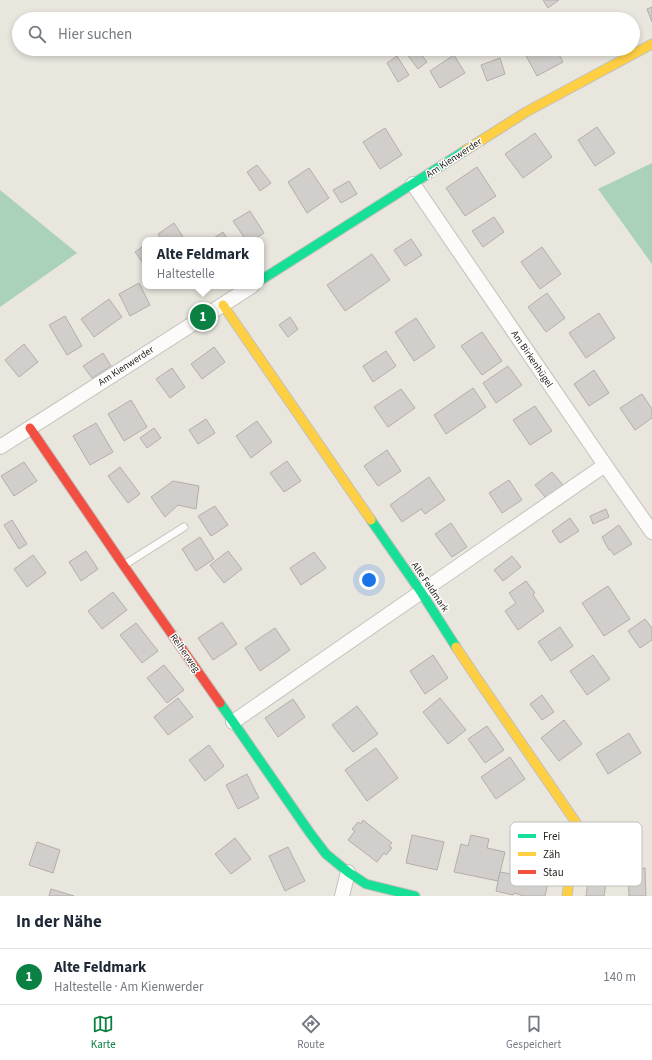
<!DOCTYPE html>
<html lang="de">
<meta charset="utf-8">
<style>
:root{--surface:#fff;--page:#f6f6f7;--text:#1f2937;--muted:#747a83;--line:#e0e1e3;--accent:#0b8043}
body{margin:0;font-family:"Source Sans 3",sans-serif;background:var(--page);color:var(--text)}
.you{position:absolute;left:369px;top:580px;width:14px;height:14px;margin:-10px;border:3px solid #fff;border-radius:50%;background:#1a73e8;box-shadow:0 0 0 6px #1a73e833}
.badge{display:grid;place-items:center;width:26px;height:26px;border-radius:50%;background:var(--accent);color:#fff;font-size:13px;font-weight:700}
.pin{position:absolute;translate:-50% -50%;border:2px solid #fff;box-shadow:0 1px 4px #0006}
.popup{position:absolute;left:142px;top:237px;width:122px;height:52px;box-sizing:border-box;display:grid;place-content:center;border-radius:8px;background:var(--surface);filter:drop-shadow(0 1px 3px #0005);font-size:13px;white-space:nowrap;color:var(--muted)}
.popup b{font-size:15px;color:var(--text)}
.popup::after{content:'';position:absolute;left:50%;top:100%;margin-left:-8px;border:8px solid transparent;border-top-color:var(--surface)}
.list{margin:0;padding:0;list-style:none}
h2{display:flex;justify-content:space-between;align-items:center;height:52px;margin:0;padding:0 16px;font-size:17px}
h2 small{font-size:13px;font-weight:400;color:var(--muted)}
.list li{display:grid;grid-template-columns:26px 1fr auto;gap:12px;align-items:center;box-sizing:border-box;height:56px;padding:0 16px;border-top:1px solid var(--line)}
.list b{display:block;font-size:15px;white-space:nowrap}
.list p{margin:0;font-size:13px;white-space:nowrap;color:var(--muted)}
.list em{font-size:13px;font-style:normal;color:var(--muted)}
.icon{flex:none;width:22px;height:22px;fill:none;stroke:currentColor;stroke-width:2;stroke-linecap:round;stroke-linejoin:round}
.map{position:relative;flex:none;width:652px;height:896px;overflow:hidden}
.search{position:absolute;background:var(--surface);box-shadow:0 2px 6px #0003;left:12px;right:12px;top:12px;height:44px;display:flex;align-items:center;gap:10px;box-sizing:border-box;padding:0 14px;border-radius:22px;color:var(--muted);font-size:15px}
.sheet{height:108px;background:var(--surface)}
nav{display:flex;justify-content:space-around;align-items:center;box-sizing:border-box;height:56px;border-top:1px solid var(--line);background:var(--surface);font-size:11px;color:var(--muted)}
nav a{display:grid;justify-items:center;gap:2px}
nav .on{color:var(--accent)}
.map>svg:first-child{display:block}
.forest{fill:#aad2b8}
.building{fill:#d2cecb;stroke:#b3aeac}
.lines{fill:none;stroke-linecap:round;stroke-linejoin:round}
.lane-casing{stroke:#c4c1bb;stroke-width:9}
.street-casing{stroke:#c4c1bb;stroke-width:16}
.fast-casing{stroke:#c4c1bb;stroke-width:11}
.slow-casing{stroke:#c4c1bb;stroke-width:11}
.jam-casing{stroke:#c4c1bb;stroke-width:11}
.lane{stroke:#fcfbfa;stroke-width:7}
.street{stroke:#fcfbfa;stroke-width:14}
.fast{stroke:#16e098;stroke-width:9}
.slow{stroke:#ffcf43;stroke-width:9}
.jam{stroke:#f24e42;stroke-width:9}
.labels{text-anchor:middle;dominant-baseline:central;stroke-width:3;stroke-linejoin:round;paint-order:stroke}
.street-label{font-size:10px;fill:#27251f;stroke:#fff}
.key{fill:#fff;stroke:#bebebc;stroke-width:1}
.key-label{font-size:11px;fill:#27251f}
</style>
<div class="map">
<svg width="652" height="896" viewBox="0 0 652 896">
<rect width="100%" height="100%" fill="#e9e6de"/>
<g class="forest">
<path d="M652 163V264L598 189Z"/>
<path d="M0 190 77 253 0 307Z"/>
</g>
<g class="building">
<path d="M543 0H559L548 8Z"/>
<path d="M652 7V22L647 9Z"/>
<path d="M403 49H417L427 62 418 69Z"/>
<path d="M530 49H556L563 62 537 76 524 52Z"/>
<path d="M454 55 465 73 440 88 430 71Z"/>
<path d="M397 56 409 75 398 82 387 63Z"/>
<path d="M500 58 505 74 487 81 481 65Z"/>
<path d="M597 127 615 153 595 166 578 140Z"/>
<path d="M385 128 402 155 380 169 363 142Z"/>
<path d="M535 133 552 157 523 178 505 154Z"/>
<path d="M257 165 271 183 260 191 247 172Z"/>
<path d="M477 167 496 196 465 216 446 188Z"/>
<path d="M309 168 329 198 307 213 288 182Z"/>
<path d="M349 181 357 194 341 203 333 190Z"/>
<path d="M250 211 264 233 253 240H246L233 221Z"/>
<path d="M494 217 504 232 483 247 472 231Z"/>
<path d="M174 223 185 240H162L158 234Z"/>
<path d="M223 232 228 240H211Z"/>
<path d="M411 239 422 255 405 266 394 250Z"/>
<path d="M145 245V266L135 252Z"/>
<path d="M542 247 561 274 540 289 521 262Z"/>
<path d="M372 254 390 280 345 311 327 285Z"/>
<path d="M139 283 150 305 130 316 119 294Z"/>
<path d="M547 293 565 318 546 332 528 307Z"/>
<path d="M109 299 122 317 94 337 81 319Z"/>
<path d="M599 313 615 338 586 358 569 333Z"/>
<path d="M65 316 82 346 67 355 49 325Z"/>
<path d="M290 317 298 329 288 337 279 325Z"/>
<path d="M416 318 435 347 414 361 395 332Z"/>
<path d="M482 332 502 361 482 375 461 346Z"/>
<path d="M24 344 38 362 19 377 5 360Z"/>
<path d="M214 347 225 362 202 379 191 364Z"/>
<path d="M386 351 396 366 373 382 363 366Z"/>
<path d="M103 353 111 366 92 378 83 366Z"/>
<path d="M508 366 522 385 496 403 483 383Z"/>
<path d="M172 368 185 387 170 398 156 379Z"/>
<path d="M594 370 609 393 589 406 574 384Z"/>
<path d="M473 388 486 407 446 434 434 415Z"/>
<path d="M401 389 415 408 388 427 374 407Z"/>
<path d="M642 394 652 409V418L635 430 620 408Z"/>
<path d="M131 400 147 427 124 441 108 414Z"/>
<path d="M535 406 552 431 530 445 513 420Z"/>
<path d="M206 419 215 433 198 444 189 430Z"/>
<path d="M257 421 272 442 251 458 236 436Z"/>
<path d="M96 423 113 452 90 465 73 436Z"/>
<path d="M154 428 161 438 147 448 140 438Z"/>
<path d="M387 450 401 471 378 486 364 466Z"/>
<path d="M287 461 301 481 284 492 270 473Z"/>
<path d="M24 462 37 481 14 496 1 476Z"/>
<path d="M120 467 140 494 128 503 108 476Z"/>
<path d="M552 472 563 485 546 498 535 485Z"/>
<path d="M429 477 445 500 425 514 421 509 402 522 390 505Z"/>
<path d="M509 480 522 500 502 513 489 493Z"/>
<path d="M173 481 199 486 196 509 178 505 165 517 151 497Z"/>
<path d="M215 506 228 525 211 536 198 516Z"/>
<path d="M606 509 609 517 593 524 590 516Z"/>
<path d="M570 518 579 531 560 543 552 531Z"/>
<path d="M12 520 27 544 19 549 4 525Z"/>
<path d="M451 523 467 547 452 557 435 534Z"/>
<path d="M619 525 632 544 614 555 610 549 609 550 602 537Z"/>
<path d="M200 537 214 559 196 571 182 549Z"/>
<path d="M86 551 98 569 81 581 69 562Z"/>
<path d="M228 551 242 569 224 583 210 565Z"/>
<path d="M314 552 326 568 301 585 290 568Z"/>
<path d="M33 555 46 573 27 587 14 569Z"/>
<path d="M512 556 521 567 503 581 494 570Z"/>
<path d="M526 581 535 593 533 595 544 611 518 630 505 611 516 603 509 593Z"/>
<path d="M608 586 630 619 604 636 582 603Z"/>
<path d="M113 592 127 610 102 629 88 611Z"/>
<path d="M645 619 652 628V640L640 648 628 631Z"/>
<path d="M222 622 237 644 213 660 198 638Z"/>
<path d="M136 623 158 651 142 663 120 635Z"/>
<path d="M560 627 573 646 551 661 538 642Z"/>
<path d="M275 628 290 650 260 671 245 648Z"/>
<path d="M433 655 448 678 425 694 410 671Z"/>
<path d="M593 655 610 679 587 695 570 671Z"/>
<path d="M164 665 184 690 167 703 147 678Z"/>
<path d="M542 695 554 712 542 720 530 704Z"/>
<path d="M178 698 193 717 168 735 154 717Z"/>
<path d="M440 698 466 730 448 744 423 712Z"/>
<path d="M293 699 305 717 278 737 265 718Z"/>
<path d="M357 706 378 734 353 752 332 725Z"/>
<path d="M564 720 582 744 559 761 541 738Z"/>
<path d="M487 726 504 750 485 763 468 739Z"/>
<path d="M629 733 641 753 608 774 596 754Z"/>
<path d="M209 745 224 766 205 781 189 760Z"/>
<path d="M376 748 398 778 367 801 345 770Z"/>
<path d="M510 757 525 779 496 799 481 777Z"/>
<path d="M247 774 259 798 238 809 226 785Z"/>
<path d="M363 820 392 843 389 846 392 848 386 855 384 853 377 862 348 840 355 831 352 829 358 822 361 824Z"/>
<path d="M412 835 444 842 437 870 406 863Z"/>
<path d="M471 835 489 839 487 848 505 852 498 881 454 872 461 844 468 846Z"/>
<path d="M235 838 251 859 231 874 215 854Z"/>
<path d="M37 842 60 850 53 873 29 865Z"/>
<path d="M288 847 305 881 285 891 269 856Z"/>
<path d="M590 866 608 869 604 896H586Z"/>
<path d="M519 867 530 870V867L551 870 545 896H524L514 893 513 895 496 891 500 872 517 875Z"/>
<path d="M645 868 646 896H629L628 869Z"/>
<path d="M51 889 74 896H49Z"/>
</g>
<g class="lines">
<g class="lane-casing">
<path id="lane" d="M124 565 184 527"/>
</g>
<g class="street-casing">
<g id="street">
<path d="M413 184 605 465 652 532"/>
<path d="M0 447 252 286"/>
<path d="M233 722 605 465"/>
<path d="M342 896 348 872"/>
</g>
</g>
<g class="fast-casing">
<g id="fast">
<path d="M261 280 466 150"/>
<path d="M371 520 421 592 456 647"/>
<path d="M220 703 310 833 326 854 348 872 366 884 415 896"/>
</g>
</g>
<g class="slow-casing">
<g id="slow">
<path d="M466 150 526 112 652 44"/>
<path d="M223 305 371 520"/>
<path d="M456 647 474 674 577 824 567 896"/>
</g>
</g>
<g class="jam-casing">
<path id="jam" d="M30 428 124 566 220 703"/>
</g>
<use href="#lane" class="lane"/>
<use href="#street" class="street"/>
<use href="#fast" class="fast"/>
<use href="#slow" class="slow"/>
<use href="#jam" class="jam"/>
</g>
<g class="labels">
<g class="street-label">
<text transform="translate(454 158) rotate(-33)">Am Kienwerder</text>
<text transform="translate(532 359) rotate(56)">Am Birkenhügel</text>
<text transform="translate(126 366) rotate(-33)">Am Kienwerder</text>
<text transform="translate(430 587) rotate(56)">Alte Feldmark</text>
<text transform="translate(185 653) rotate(55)">Reiherweg</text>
</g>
</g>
<rect x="510" y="822" width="132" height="64" rx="6" class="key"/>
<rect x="518" y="834" width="18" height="4" fill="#16e098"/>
<rect x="518" y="852" width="18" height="4" fill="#ffcf43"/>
<rect x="518" y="870" width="18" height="4" fill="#f24e42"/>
<g class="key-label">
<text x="543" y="840">Frei</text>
<text x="543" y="858">Zäh</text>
<text x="543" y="876">Stau</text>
</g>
</svg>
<div class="you"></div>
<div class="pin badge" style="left:203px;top:317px">1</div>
<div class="popup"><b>Alte Feldmark</b>Haltestelle</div>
<div class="search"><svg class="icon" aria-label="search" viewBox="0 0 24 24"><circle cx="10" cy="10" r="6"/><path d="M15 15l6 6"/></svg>Hier suchen</div>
</div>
<section class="sheet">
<h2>In der Nähe<small></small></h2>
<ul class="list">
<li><span class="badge">1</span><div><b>Alte Feldmark</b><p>Haltestelle · Am Kienwerder</p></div><em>140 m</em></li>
</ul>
</section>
<nav>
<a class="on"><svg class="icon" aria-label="map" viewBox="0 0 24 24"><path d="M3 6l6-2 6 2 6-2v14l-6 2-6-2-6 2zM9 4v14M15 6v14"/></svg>Karte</a>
<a><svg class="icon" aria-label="directions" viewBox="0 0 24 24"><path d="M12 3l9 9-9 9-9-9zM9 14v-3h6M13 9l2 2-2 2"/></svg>Route</a>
<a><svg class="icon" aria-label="saved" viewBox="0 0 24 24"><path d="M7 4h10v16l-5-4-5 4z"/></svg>Gespeichert</a>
</nav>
